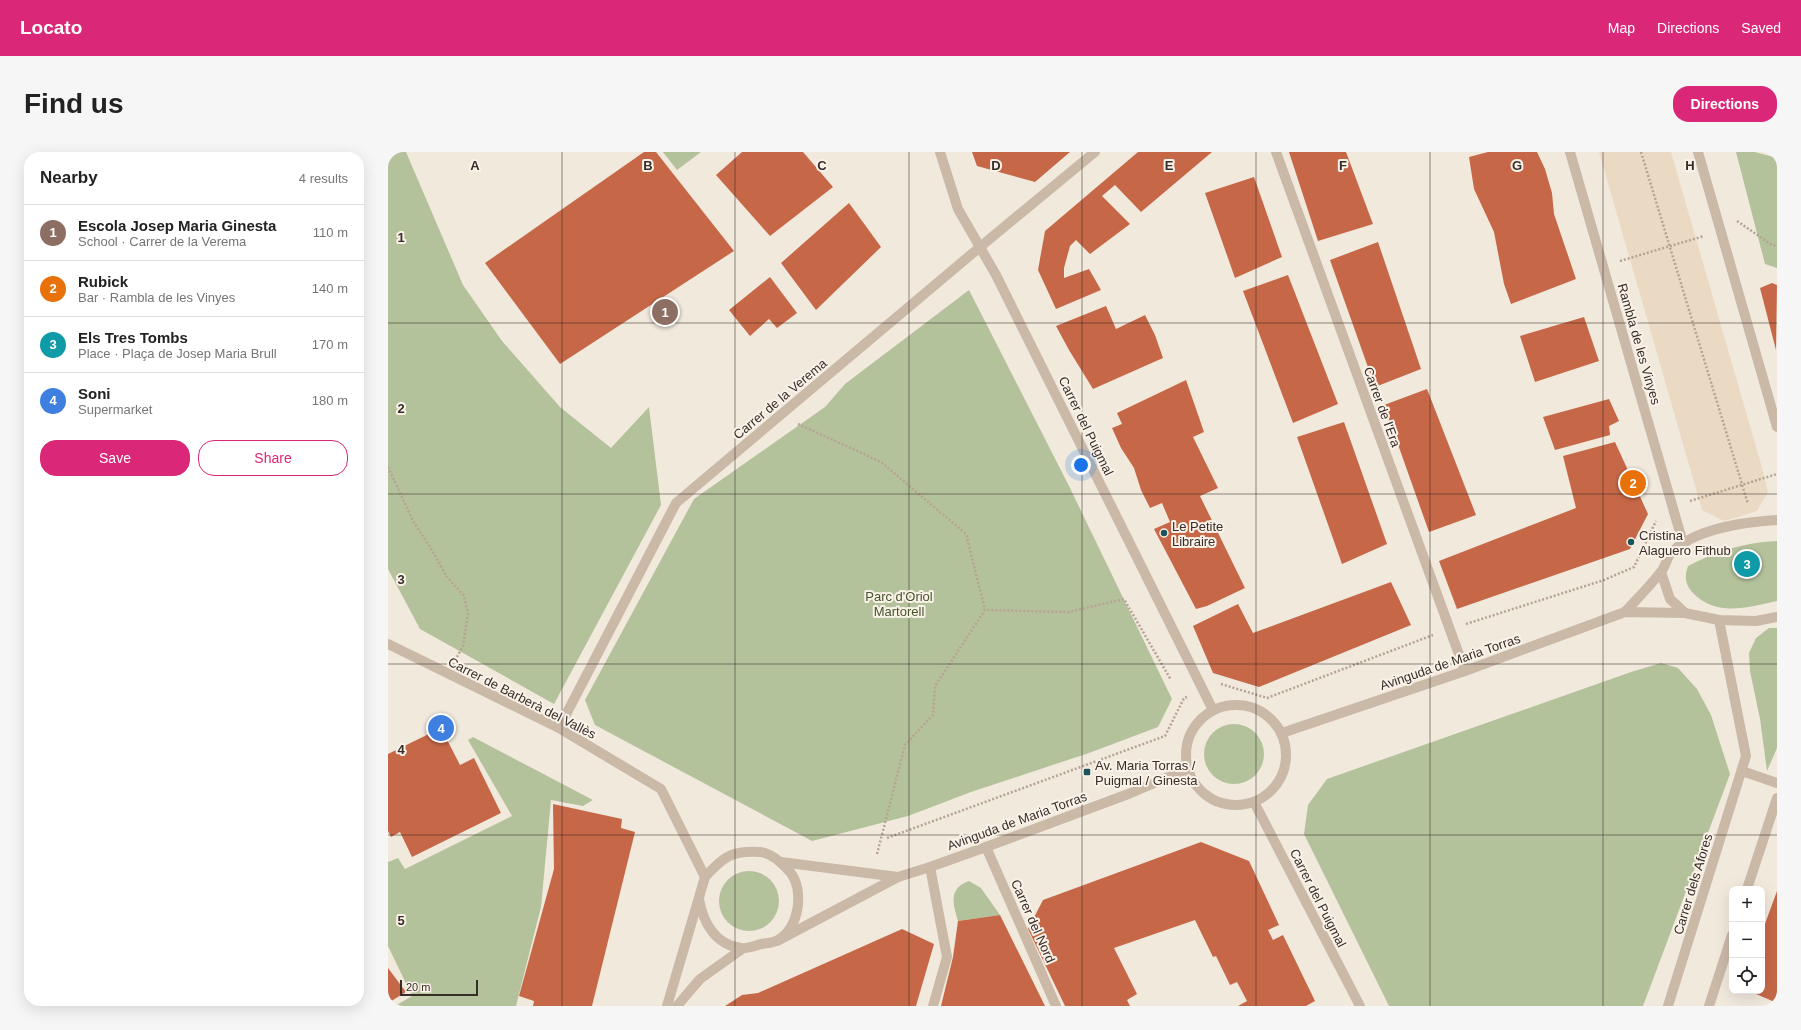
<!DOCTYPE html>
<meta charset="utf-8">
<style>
:root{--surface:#fff;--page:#f6f6f6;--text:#222;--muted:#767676;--line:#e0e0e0;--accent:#db2777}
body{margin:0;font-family:Arial,sans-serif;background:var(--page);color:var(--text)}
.controls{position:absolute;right:12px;bottom:12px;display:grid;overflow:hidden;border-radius:8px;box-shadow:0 4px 16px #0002}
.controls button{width:36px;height:36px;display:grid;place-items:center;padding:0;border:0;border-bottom:1px solid var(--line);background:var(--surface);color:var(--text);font:20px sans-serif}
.scale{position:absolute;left:12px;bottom:10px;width:78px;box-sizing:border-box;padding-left:4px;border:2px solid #372e28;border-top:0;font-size:11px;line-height:14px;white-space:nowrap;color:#372e28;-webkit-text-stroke:3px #faf2e9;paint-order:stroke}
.you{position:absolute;left:693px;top:313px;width:14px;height:14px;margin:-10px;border:3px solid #fff;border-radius:50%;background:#1a73e8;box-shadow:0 0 0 6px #1a73e833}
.badge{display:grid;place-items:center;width:26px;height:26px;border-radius:50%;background:var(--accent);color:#fff;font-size:13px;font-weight:700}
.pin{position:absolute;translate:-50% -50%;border:2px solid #fff;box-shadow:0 1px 4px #0006}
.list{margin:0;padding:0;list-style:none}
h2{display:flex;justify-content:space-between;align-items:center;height:52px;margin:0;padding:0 16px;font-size:17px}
h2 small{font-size:13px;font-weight:400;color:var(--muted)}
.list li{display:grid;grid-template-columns:26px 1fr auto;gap:12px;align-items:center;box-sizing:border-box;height:56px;padding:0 16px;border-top:1px solid var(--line)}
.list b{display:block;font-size:15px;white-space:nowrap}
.list p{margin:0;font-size:13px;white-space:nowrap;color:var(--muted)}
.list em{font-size:13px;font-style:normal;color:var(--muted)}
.actions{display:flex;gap:8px;padding:12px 16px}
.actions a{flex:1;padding:9px 0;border:1px solid var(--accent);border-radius:16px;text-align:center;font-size:14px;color:var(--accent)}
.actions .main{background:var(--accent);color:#fff}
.icon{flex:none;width:22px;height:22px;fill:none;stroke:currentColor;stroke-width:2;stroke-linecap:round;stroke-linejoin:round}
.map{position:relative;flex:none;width:1389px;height:854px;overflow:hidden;border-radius:16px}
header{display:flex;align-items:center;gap:24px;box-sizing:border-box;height:56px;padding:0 20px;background:var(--accent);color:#fff}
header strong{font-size:19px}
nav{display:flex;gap:22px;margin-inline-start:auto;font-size:14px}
.intro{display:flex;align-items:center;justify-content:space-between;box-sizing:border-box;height:96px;padding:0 24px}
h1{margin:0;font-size:28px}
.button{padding:10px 18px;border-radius:16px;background:var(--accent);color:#fff;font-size:14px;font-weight:700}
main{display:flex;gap:24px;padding:0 24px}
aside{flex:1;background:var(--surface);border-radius:16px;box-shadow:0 4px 16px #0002}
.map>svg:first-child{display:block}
.green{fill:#b4c29c}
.plaza{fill:#eadac4}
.building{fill:#c66847}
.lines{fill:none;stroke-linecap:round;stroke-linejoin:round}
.path{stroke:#b6a392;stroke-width:2.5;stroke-dasharray:2 2;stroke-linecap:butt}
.minor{stroke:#cbb9a8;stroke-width:10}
.grid{fill:none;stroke:#372e28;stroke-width:1;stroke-opacity:0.55}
.poi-dot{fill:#1e5459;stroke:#faf2e9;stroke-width:1.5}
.labels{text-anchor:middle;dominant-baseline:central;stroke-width:4;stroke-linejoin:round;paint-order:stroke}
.street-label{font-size:13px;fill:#372e28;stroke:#faf2e9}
.poi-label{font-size:13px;fill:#372e28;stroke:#faf2e9;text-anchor:start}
.park-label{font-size:13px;fill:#46562c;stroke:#faf2e9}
.grid-label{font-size:13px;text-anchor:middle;font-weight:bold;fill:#372e28;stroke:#faf2e9;stroke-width:4;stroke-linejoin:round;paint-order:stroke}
</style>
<header>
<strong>Locato</strong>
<nav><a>Map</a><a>Directions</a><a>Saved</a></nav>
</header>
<div class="intro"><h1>Find us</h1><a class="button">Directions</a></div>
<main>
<aside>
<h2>Nearby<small>4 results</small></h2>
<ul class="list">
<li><span class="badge" style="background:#8d6e63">1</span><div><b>Escola Josep Maria Ginesta</b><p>School · Carrer de la Verema</p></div><em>110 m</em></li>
<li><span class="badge" style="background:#e8710a">2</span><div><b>Rubick</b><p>Bar · Rambla de les Vinyes</p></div><em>140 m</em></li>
<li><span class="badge" style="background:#0f9aa8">3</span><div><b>Els Tres Tombs</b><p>Place · Plaça de Josep Maria Brull</p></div><em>170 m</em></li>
<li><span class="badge" style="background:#3f7fe0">4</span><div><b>Soni</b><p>Supermarket</p></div><em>180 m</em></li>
</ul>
<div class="actions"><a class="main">Save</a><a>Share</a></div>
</aside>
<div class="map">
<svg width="1389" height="854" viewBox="0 0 1389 854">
<rect width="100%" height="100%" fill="#f2e9dd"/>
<g class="green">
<path d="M0 0H18L75 133 114 189 172 255 223 296 261 255 273 353 166 552 32 477 0 417Z"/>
<path d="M275 0H313L289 18Z"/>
<path d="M1348 0H1367L1389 6V116L1377 112Z"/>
<path d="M581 138 681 334 784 547 770 575 701 601 583 640 520 664 424 689 207 573 197 548 306 347 437 255 457 232Z"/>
<path d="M1389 389V449C1361 455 1329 465 1306 442 1297 433 1296 425 1300 414 1328 399 1358 390 1389 389Z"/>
<path d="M1381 476H1389V596L1379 619 1372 567 1362 519 1361 501 1368 486Z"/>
<path d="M1273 511 1290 516 1309 537 1323 563 1342 622 1255 854H1001L916 682 920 653 939 627 1243 520Z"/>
<circle cx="846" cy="602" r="30"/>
<path d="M85 585 205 648 195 654 163 648 153 755 128 854H7L24 844 0 794V710L10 706 17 717 124 664 80 588Z"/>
<circle cx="361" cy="749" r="30"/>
<path d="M581 729 593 736 612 763 570 769C565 751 560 737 581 729Z"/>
</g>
<path class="plaza" d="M1211 0H1283L1373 312 1380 340 1369 359 1336 369 1314 358Z"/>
<g class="building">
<path d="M256 0H268L346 99 172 212 97 111Z"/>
<path d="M354 0H415L445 35 382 84 328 23Z"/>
<path d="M584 0H682L647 30 589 14Z"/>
<path d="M750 0H824L753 60 727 33 714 44 742 72 702 102 688 88 682 94 676 116V126L701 117 713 138 668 157 650 118 657 79Z"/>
<path d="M901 0H958L985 72 930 89Z"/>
<path d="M1100 0H1149L1157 17 1164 41 1166 62 1188 127 1123 152 1116 132 1106 80 1086 37 1081 5Z"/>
<path d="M866 25 894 105 847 126 817 41Z"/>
<path d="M461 51 493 95 428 158 393 111Z"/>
<path d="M990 90 1033 217 987 235 942 108Z"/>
<path d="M900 123 950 252 905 271 855 139Z"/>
<path d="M382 125 409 161 389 176 381 167 362 184 341 158Z"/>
<path d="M1384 131 1389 133 1388 198 1372 136Z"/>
<path d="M718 154 728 177 757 163 767 183 775 206 705 237 681 198 668 174Z"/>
<path d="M1196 165 1211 209 1147 230 1132 184Z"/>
<path d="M798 228 816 280 805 285 830 336 812 344 857 436 819 454 808 457 766 377 782 370 774 351 762 356 753 338 746 316 733 296 724 276 734 272 729 261Z"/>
<path d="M1039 237 1088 363 1041 380 996 253Z"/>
<path d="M1221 247 1231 269 1221 274 1222 283 1167 298 1155 265Z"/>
<path d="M956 270 999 392 954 412 909 285Z"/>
<path d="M1227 290 1260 362 1242 397 1069 457 1051 409 1188 356 1175 304Z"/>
<path d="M1003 430 1023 473 871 535 825 521 805 474 850 452 865 481Z"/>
<path d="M53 576 72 613 86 606 113 661 24 705 12 680 3 685 0 679V602Z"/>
<path d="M165 652 234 667 233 676 247 680 204 854H145L146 849 131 844 166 717Z"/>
<path d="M813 690 861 709 891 773 880 778 885 788 895 783 927 849 918 854H850L859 849 849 830 842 833 828 804 825 805 807 768 726 796 749 842 739 848 742 854H677L640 777 655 748Z"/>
<path d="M1389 739V851L1361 839H1374V780Z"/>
<path d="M612 763 657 854H553L565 805 570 769Z"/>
<path d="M514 777 546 792 528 854H337L354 843 370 841Z"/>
<path d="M0 816 18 840 0 851Z"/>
</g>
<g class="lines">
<g class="path">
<path d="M1253 0 1360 352"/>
<path d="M1349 69 1384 93 1389 94"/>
<path d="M1232 109 1316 84"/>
<path d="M410 272 493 310 578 382 597 458"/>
<path d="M0 315 25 369 45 400 59 425 76 444 80 462 75 494 69 505"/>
<path d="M1302 349 1389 322"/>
<path d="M1078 472 1216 428 1246 415 1268 369"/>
<path d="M833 532 879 546 1045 483"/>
<path d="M499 686 777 584 796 546 799 545"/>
<path d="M489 702 517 593 545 563 547 534 597 458 681 460 736 447 783 528"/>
</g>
<g class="minor">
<path d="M552 0 570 57 608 123 825 558"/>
<path d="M888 0 1077 519"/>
<path d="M1182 0 1295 391"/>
<path d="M1310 0 1389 275"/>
<path d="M1273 420 1282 447 1297 461"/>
<path d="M1237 460C1249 447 1261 435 1272 421 1277 416 1278 408 1282 402 1305 377 1356 370 1389 368"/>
<path d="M0 492 171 576 273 637 317 725"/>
<circle cx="848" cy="603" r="50"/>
<path d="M171 576 288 351 592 95 707 0"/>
<path d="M894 581 1077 519 1237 460 1297 461 1331 468 1368 469 1389 465"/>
<path d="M1354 619 1389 631"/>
<path d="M866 650 972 854"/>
<path d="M598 695 668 854"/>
<path d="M393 710 510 725"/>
<path d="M542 715 559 805 545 854"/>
<path d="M1359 737 1389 646"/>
<path d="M389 789 510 725 542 715 598 695 743 641 799 617"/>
<path d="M279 854 317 725C335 705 344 698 372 700 383 701 394 711 402 720 417 738 411 779 388 789 384 791 378 791 373 792 367 794 359 797 353 796 327 793 315 770 311 747"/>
<path d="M289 854 312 827 354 797"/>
<path d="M1280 854 1358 604 1331 468"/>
<path d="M1321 854 1344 783"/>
</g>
</g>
<path class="grid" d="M174 0V854M347 0V854M521 0V854M694 0V854M868 0V854M1042 0V854M1215 0V854M0 171H1389M0 342H1389M0 512H1389M0 683H1389"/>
<g class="poi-dot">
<circle cx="776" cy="381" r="4"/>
<circle cx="1243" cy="390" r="4"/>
<rect x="695" y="616" width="8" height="8" rx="2"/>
</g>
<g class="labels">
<g class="street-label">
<text transform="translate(1251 192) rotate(74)">Rambla de les Vinyes</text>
<text transform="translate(392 247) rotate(-40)">Carrer de la Verema</text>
<text transform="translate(994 255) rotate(70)">Carrer de l'Era</text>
<text transform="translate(698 274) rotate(64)">Carrer del Puigmal</text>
<text transform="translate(1062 510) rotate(-19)">Avinguda de Maria Torras</text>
<text transform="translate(134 546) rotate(27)">Carrer de Barberà del Vallès</text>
<text transform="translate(629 669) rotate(-20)">Avinguda de Maria Torras</text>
<text transform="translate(1305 732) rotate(-73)">Carrer dels Afores</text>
<text transform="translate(930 746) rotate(63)">Carrer del Puigmal</text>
<text transform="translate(645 769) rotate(66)">Carrer del Nord</text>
</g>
<g class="poi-label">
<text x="784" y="374">Le Petite<tspan x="784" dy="15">Libraire</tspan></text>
<text x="1251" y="383">Cristina<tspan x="1251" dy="15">Alaguero Fithub</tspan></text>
<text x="707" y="613">Av. Maria Torras /<tspan x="707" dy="15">Puigmal / Ginesta</tspan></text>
</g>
<g class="park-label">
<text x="511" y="444">Parc d'Oriol<tspan x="511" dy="15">Martorell</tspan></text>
</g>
</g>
<g class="grid-label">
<text x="87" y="18">A</text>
<text x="260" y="18">B</text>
<text x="434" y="18">C</text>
<text x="608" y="18">D</text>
<text x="781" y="18">E</text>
<text x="955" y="18">F</text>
<text x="1129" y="18">G</text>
<text x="1302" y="18">H</text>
<text x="13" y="90">1</text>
<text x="13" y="261">2</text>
<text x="13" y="432">3</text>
<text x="13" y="602">4</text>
<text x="13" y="773">5</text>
</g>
</svg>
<div class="controls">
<button>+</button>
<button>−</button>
<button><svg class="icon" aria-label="locate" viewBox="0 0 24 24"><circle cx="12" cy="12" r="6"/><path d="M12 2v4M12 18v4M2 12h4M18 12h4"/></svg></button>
</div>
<div class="scale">20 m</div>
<div class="you"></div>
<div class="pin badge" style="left:277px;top:160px;background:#8d6e63">1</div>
<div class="pin badge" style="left:1245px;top:331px;background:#e8710a">2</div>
<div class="pin badge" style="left:1359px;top:412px;background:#0f9aa8">3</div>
<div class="pin badge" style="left:53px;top:576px;background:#3f7fe0">4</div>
</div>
</main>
